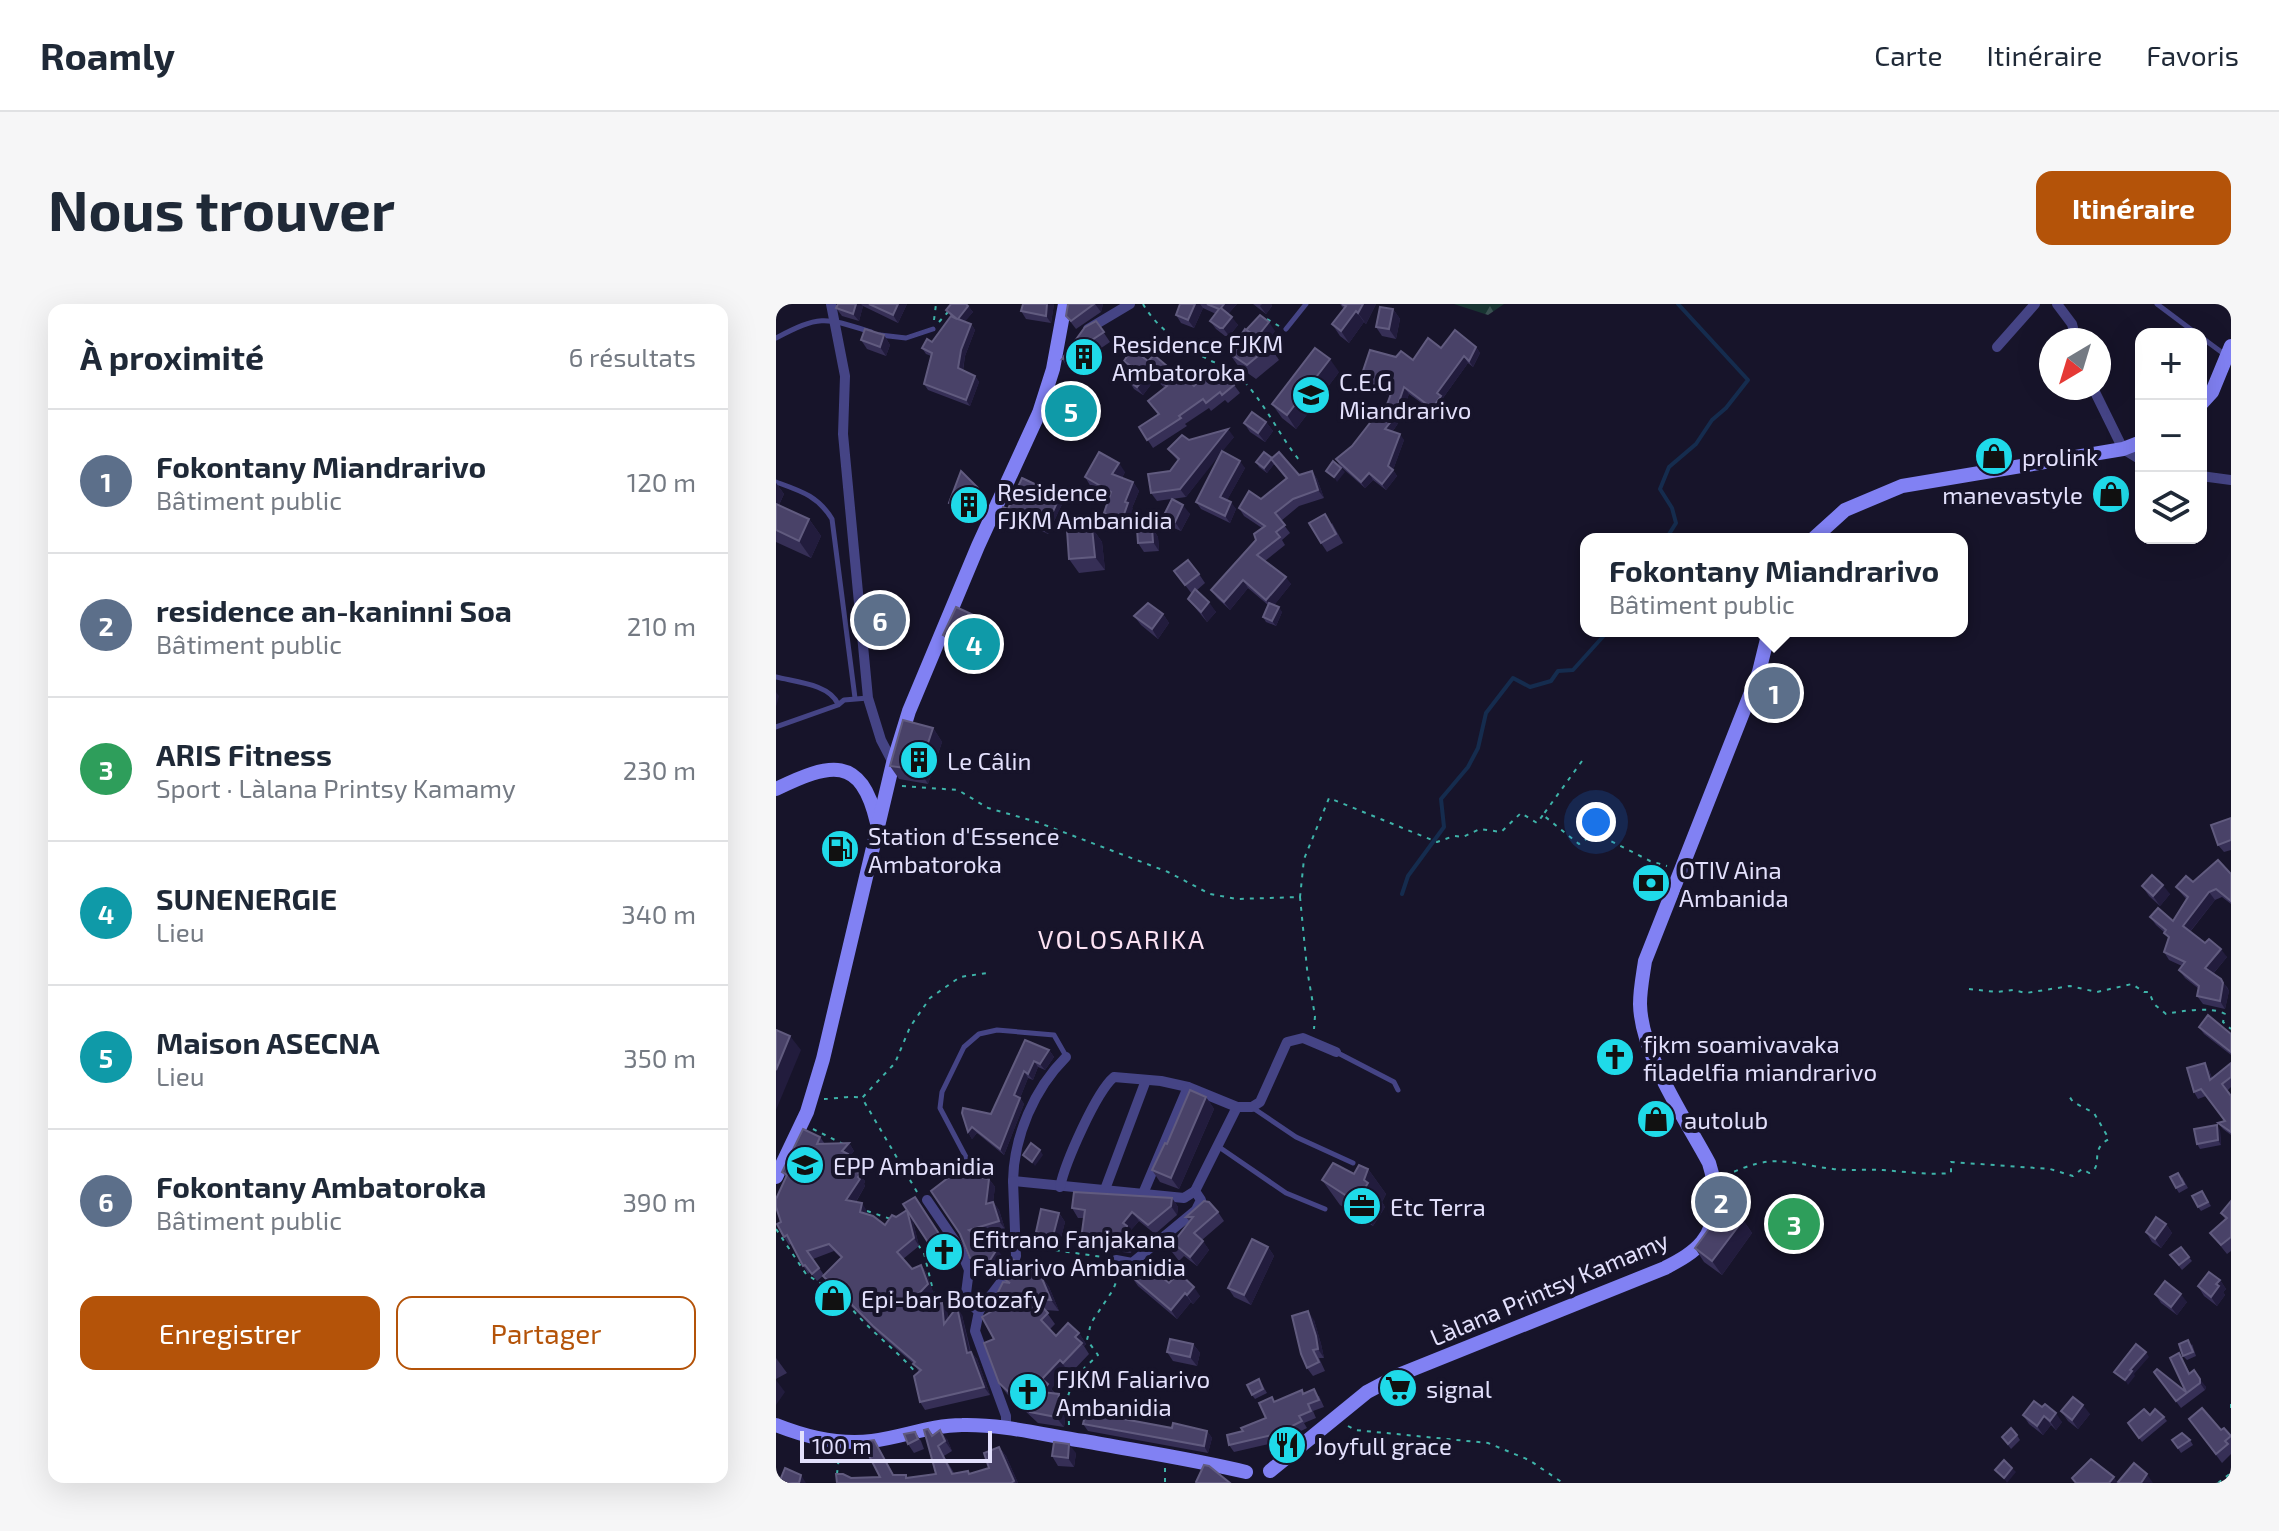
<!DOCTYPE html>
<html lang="fr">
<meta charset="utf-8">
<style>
:root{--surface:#fff;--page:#f6f6f7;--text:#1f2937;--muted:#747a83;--line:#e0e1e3;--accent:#b45309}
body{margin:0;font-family:"Exo 2",sans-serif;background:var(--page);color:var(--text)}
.controls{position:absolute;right:24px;top:24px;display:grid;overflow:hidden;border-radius:16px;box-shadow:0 8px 32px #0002}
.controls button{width:72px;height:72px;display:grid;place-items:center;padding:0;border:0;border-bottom:2px solid var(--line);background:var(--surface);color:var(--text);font:40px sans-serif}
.compass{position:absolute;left:1263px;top:24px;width:72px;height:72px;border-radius:50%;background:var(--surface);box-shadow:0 8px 32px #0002;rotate:218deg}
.scale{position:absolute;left:24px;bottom:20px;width:192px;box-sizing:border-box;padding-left:8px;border:4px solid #e3e0fc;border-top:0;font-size:22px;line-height:28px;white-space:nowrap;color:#e3e0fc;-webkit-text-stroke:6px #17142a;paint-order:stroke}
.you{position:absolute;left:820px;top:518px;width:28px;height:28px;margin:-20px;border:6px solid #fff;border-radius:50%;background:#1a73e8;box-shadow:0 0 0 12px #1a73e833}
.badge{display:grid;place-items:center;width:52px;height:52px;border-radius:50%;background:var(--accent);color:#fff;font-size:26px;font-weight:700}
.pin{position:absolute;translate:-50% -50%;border:4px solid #fff;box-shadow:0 2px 8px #0006}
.popup{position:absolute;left:804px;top:229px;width:388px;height:104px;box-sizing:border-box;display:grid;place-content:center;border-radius:16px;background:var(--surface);filter:drop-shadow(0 2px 6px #0005);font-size:26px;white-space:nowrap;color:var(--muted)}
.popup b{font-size:30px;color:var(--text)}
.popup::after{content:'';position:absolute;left:50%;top:100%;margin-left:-16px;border:16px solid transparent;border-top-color:var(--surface)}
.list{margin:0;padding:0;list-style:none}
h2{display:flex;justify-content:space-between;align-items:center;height:104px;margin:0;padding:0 32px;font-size:34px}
h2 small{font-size:26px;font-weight:400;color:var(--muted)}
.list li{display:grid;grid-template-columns:52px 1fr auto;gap:24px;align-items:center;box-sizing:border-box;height:144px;padding:0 32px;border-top:2px solid var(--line)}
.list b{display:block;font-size:30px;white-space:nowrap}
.list p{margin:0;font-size:26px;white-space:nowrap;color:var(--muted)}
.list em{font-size:26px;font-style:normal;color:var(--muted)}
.actions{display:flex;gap:16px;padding:24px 32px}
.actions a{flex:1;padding:18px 0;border:2px solid var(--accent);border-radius:16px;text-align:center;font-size:28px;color:var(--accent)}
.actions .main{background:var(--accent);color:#fff}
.icon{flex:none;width:44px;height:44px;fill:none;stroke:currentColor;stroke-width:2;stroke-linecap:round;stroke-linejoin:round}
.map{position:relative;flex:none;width:1455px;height:1179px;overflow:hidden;border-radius:16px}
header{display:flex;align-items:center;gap:48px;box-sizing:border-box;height:112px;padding:0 40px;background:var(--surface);border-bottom:2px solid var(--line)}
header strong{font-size:38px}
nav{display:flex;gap:44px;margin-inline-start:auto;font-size:28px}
.intro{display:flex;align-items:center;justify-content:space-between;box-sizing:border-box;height:192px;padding:0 48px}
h1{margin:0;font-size:56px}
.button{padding:20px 36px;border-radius:16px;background:var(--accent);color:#fff;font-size:28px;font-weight:700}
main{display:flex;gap:48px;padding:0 48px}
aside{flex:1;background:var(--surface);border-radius:16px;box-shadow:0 8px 32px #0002}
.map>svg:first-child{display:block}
.forest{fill:url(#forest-firs)}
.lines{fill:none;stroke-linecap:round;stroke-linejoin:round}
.stream{stroke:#152c4e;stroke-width:4}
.path{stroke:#3eb3a9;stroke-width:2;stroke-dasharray:4 6;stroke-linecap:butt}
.lane{stroke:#454485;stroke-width:5}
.street{stroke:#454485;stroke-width:10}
.secondary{stroke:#8181f3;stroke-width:14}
.wall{fill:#362f56;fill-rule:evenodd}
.shaded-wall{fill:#221c3d}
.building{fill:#494268;stroke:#615b7f;stroke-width:2}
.labels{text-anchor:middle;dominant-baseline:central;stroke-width:8;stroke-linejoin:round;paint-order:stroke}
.poi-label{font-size:24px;fill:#e3e0fc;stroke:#17142a;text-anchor:start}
.street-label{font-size:24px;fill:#e3e0fc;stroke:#17142a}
.neighbourhood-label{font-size:26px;letter-spacing:2px;fill:#fce2f3;stroke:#17142a}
</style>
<header>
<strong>Roamly</strong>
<nav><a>Carte</a><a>Itinéraire</a><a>Favoris</a></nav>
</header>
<div class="intro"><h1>Nous trouver</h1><a class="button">Itinéraire</a></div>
<main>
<aside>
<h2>À proximité<small>6 résultats</small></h2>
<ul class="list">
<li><span class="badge" style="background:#5c6f8a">1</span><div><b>Fokontany Miandrarivo</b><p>Bâtiment public</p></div><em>120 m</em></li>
<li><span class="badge" style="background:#5c6f8a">2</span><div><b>residence an-kaninni Soa</b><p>Bâtiment public</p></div><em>210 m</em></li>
<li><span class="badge" style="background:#2e9e5b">3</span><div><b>ARIS Fitness</b><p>Sport · Làlana Printsy Kamamy</p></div><em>230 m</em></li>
<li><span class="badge" style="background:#0f9aa8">4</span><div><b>SUNENERGIE</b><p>Lieu</p></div><em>340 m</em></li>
<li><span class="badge" style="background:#0f9aa8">5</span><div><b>Maison ASECNA</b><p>Lieu</p></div><em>350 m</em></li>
<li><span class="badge" style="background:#5c6f8a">6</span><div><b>Fokontany Ambatoroka</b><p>Bâtiment public</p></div><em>390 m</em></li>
</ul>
<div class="actions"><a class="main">Enregistrer</a><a>Partager</a></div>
</aside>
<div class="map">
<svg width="1455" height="1179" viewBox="0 0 1455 1179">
<defs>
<pattern id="forest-firs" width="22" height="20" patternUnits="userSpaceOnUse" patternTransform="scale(2)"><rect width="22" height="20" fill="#183432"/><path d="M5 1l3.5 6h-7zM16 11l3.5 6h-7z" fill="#395151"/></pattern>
</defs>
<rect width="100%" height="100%" fill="#17142a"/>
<path class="forest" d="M678 0H728L712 11Z"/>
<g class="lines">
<g class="stream">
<path d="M890 235 900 219 896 204 884 185 893 163 920 140 936 116 950 104 972 76 902 0"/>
<path d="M626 590 632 572 668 523 665 495 692 463 702 444 710 409 737 374 754 383 775 377 782 367 797 366 832 327"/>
</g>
<g class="path">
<path d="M367 0C381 25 408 42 433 56 441 60 450 60 456 66 485 90 500 127 523 156"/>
<path d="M491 15 503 22"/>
<path d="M158 16 160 0"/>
<path d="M163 18 172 8"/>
<path d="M806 457 767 511 803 540 818 530H821L874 557 891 562"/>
<path d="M126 482 182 486 212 504 261 518 392 568 434 590 461 595 524 593 528 555 553 494 661 538 678 532 687 533 704 525 725 528 745 509 761 519 767 511"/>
<path d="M524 593 531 665 539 712 538 725"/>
<path d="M1193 685 1221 688 1237 686 1250 689 1294 682 1321 688 1356 680 1368 688H1373L1378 700 1390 710C1405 707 1436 702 1449 710L1447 718 1455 725"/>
<path d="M48 795C59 795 77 791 85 794"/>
<path d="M37 825 67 840"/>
<path d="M949 872C998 848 1009 859 1057 865 1074 867 1091 865 1107 866 1130 868 1152 871 1175 869V858L1274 865 1297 872 1306 865 1313 869C1329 862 1312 846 1333 835L1318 809 1297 798 1293 792"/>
<path d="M141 888 86 794 119 759 134 723 154 694 184 673 211 669"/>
<path d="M91 907 115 915"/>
<path d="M0 925 30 970 67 994"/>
<path d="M142 941 148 949 160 999"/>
<path d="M250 942 327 953"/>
<path d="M71 999C92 1026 120 1045 142 1071"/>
<path d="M1455 1100V1104"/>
<path d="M293 1121 292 1092 298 1074 322 1051 311 1036 315 1019 337 986 344 968"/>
<path d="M572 1122 579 1126 712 1139 753 1156 787 1179"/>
<path d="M389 1164V1179"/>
<path d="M61 1170 63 1152"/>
<path d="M1442 1179 1455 1169"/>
</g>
<g class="lane">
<path d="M1381 0 1421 30"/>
<path d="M510 25 530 0"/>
<path d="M104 31 130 34 157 25"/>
<path d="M1425 33 1448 50"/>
<path d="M0 34C44 11 48 13 95 28"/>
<path d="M0 178C25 187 42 192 56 215L79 394"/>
<path d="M0 373C20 378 53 380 62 400"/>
<path d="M0 423 62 401 68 396 92 394"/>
<path d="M560 748 618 778 622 786"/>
<path d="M477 804 520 833 577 859"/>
<path d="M443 843 510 889 549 905"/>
<path d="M192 857 164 804 166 788 188 743 203 730 221 726 278 731 290 752"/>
</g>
<g class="street">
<path d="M55 0 69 72 67 130 92 394 105 436 117 459"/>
<path d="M1281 0 1296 20 1300 36"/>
<path d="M312 25 354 0"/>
<path d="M1221 43 1259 0"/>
<path d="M1317 84 1347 145 1365 156"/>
<path d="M1425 172 1455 176"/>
<path d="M290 753C258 785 238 832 237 877L408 894 419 887 461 803"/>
<path d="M284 883C289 859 320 788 338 773L385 777 412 783 461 803H476L484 798 511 738 527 734 560 748"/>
<path d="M328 888 370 776"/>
<path d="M366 892 412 783"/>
<path d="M151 896 183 943 193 966 189 997 203 1007"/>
<path d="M340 956 356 959 420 906 425 896 419 887"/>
<path d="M230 1124V1112L199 1027 203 1007 235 965 240 952 237 877"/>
</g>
<g class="secondary">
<path d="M1425 100 1436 88 1455 42"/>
<path d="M1037 235 1069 206 1126 182 1347 145 1365 138"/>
<path d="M0 485C54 459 85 450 101 519"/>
<path d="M0 873 31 808 47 755 117 459 133 407 202 242 263 109 277 65 289 0"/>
<path d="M0 1121C30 1133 64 1141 96 1137 127 1133 155 1121 186 1121 227 1120 268 1131 308 1137 362 1147 416 1155 470 1168"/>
<path d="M494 1167 591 1088 625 1070 889 964C902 957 916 950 926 938 943 917 941 884 933 859 909 814 865 751 864 700 864 685 867 671 869 657L983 368 993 327"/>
</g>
</g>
<g class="wall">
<path d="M62 0H131L122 19 87 2 83 17 66 12 60 4Z"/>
<path d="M247 0H278L275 19 250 15 245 7Z"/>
<path d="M292 0H327L325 8 300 25 290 12Z"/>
<path d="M404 0H461L452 10 462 21 453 32H449L440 25 434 17 440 10 427 4 418 24 405 19 400 11Z"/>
<path d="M477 0H495L496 2 490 10Z"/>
<path d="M564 0H600L590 20 588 18 573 39 564 32 556 20 568 5Z"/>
<path d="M192 2 197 8 188 18 195 20 199 26 189 52 187 67 199 72 203 78 194 102 152 86 148 80 155 52 150 50 146 44 156 38 175 12 170 6Z"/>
<path d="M617 5 624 15 620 35 606 32 600 23Z"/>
<path d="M320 17 334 38 315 51 319 56 306 70 297 63 292 64 286 55Z"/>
<path d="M499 27 490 39 494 42 503 56 480 75 463 63 453 49Z"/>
<path d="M108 31 114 41 110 52 91 45 85 36Z"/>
<path d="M700 43 704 49 697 63 692 59 667 94 670 99 661 110 633 90 621 121 616 128 628 136 617 166 621 172 610 186 597 176 589 184 564 162 560 155 576 142 600 117 610 103 615 92 588 82 584 76 620 53 637 56 665 44Z"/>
<path d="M348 57H372L418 82 443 71 458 81 464 89 452 99 449 96 435 107 433 104 409 120 411 122 377 144 363 123 382 110 372 97 389 84 379 75 367 91 358 85 353 77 359 69 354 65Z"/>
<path d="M563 68 520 125 506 114 496 100Z"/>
<path d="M308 93 311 97 300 126 291 122 288 129 277 122 273 118Z"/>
<path d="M490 118 497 127 489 138 474 128 468 119Z"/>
<path d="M458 133 446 147 469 164 451 196 460 205 454 219 425 205 420 198 445 148 410 193 396 195 414 210 405 227 393 222 387 213 395 195 381 197 375 189 402 157 392 145 413 136Z"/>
<path d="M496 154 523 171 536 167 541 175 548 194 523 202 505 217 514 229 506 236 509 241 489 257 515 280 498 301 506 308 500 322 490 318 487 313 492 301 472 284 454 306 441 294 435 286 480 236 486 224 468 212 463 204 485 195 510 175 498 160 491 169 483 163 480 158Z"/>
<path d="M349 168 346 174 357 178 363 187 356 204 359 208 353 225 334 218 328 209 334 193 315 183 309 173Z"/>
<path d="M0 179 8 190 3 201 33 215 45 232 35 254 0 238Z"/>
<path d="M202 184 209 193 196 215 179 208 173 199Z"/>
<path d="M284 192 288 196 272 230 248 218 244 227 226 218 222 214 232 205Z"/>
<path d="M556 219 567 239 551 248 545 239Z"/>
<path d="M316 224 326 238 329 266 303 269 293 255Z"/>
<path d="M376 224 382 233 383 247 368 248 362 239Z"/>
<path d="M398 267 423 270 429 279 421 286 440 308 431 318 412 295 416 290Z"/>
<path d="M387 310 393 319 382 335 365 321 358 312Z"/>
<path d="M204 314 217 332 204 360 180 349 167 331Z"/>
<path d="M157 424 166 438 152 480 123 475 114 462Z"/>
<path d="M1455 514V546L1448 548 1442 541Z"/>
<path d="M1455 570V600L1446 593 1439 596 1414 628 1429 639 1451 653 1437 670 1451 683 1453 687 1449 705 1427 700 1421 692 1423 685 1409 674 1403 666 1406 662 1393 656 1388 648 1392 634 1389 629 1380 621 1374 613 1397 617 1410 595 1400 583Z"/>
<path d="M1366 582 1394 590 1384 602 1373 592Z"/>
<path d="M1423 723 1455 730V751L1428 730Z"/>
<path d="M249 736 273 746 278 753 269 766 262 763 257 776 252 774 244 794 248 800 228 851 201 829 196 835 192 828 215 810Z"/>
<path d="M1455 759V783L1451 787 1455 792V831L1447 825 1442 819 1449 817 1430 792 1422 795 1418 788 1433 766 1436 774Z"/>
<path d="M430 793 438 805 403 885 384 878 376 866 391 840Z"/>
<path d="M1444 826 1445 841 1424 845 1421 840Z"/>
<path d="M44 833 49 840 73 839 78 847 74 852 77 858 75 864 89 877 88 880 89 882 80 898 91 907V910L109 921 120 913 136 914 143 942 127 955 136 965 145 961 150 968 157 988 145 1001 171 1007 172 1015 186 1011 195 1048 201 1055 214 1091 149 1106 144 1098 143 1068 138 1060 103 1030 53 980 47 972 41 977 34 968 32 970 15 940 13 941 8 933 5 918 10 873 6 868ZM58 947 65 954 48 971 37 955Z"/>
<path d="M592 865 610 890 606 898 609 903 597 922 564 901 546 876 578 870Z"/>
<path d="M195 872 213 875 219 883 217 898 223 906 229 925 203 933 227 953 215 972 200 962 194 954 184 930Z"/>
<path d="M1406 873 1412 884 1403 889 1400 884Z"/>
<path d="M1426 887 1435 902 1425 907 1422 903Z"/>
<path d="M396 894 402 903 401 911 379 930 363 917 354 927 358 932 355 949 312 944 305 935 308 914H302L296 904Z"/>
<path d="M1455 897V947L1451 950 1434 929 1449 915 1445 909Z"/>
<path d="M148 906 178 953 167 960 157 946Z"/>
<path d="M442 908 448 917 426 936 433 946 421 962 408 952 403 957 393 944 414 918 410 913Z"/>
<path d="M283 909 289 918 283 941 266 937 260 928Z"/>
<path d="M967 916 976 929 946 971 928 958 919 944Z"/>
<path d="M999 917 1038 920 1021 939 1006 926Z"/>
<path d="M1390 920 1396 929 1385 944 1376 938 1370 928Z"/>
<path d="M492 943 498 952 475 1001 458 993 452 984Z"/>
<path d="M1405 943 1416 957 1406 966 1394 951Z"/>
<path d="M265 972 273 983 283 1007 269 1006 279 1020 274 1025 280 1032 303 1029 310 1040 308 1042 313 1050 294 1070 291 1066 275 1085 291 1101 288 1123 262 1119 231 1090 223 1079 218 1035 224 1003 218 996 230 978 228 975Z"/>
<path d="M355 972 393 979 424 992 417 1000 415 998 401 1015 362 982Z"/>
<path d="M1444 976 1450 985 1447 988 1449 991 1441 1002 1428 992 1422 982Z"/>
<path d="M1379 990 1411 998 1401 1011 1385 999Z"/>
<path d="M538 1016 545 1040 548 1054H543L549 1067 537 1072 531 1064Z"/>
<path d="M417 1040 424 1049 421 1062 397 1057 391 1048Z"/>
<path d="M1416 1040 1420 1052 1411 1056 1407 1052Z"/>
<path d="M1403 1049 1414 1069 1430 1083 1429 1086 1405 1104 1378 1068 1410 1088Z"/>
<path d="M0 1054 11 1069 0 1075Z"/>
<path d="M486 1080 491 1089 479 1095 476 1091Z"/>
<path d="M528 1089 543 1092 548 1103 537 1107 540 1114 528 1119 531 1124 517 1131 507 1143 501 1138 458 1148 453 1141 467 1127 490 1114 499 1098Z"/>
<path d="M1258 1097 1286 1118 1280 1126 1275 1121 1267 1131 1253 1120 1247 1111Z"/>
<path d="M1285 1107 1314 1110 1302 1125 1292 1117Z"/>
<path d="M1374 1111 1388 1113 1391 1117 1366 1138 1352 1119Z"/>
<path d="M1413 1115 1455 1132V1150L1446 1159Z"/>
<path d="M307 1120 396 1124 431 1127 436 1134 432 1149 312 1127Z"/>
<path d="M152 1125 157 1131 171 1135 176 1147 168 1152 178 1169 192 1167 194 1170 213 1164 223 1143 230 1152 242 1179H61L75 1174 104 1173V1146L118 1171 132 1174 160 1170Z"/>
<path d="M139 1128 145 1137 148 1145 138 1149 132 1140Z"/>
<path d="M1241 1131 1244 1136 1235 1145 1226 1133Z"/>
<path d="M1396 1136H1414L1417 1141 1405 1149Z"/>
<path d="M300 1149 298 1163 282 1162 276 1152Z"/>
</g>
<g class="shaded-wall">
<path d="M80 0H85L87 2 83 17 77 10Z"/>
<path d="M122 0H131L122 19 117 11Z"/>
<path d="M271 0H278L275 19 270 12Z"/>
<path d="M319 0H327L325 8Z"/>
<path d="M419 0H424L427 4 418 24 412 16Z"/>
<path d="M448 0H461L450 12 445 4Z"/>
<path d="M486 0H495L496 2 490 10 484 2Z"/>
<path d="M587 0H600L590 20 582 9Z"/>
<path d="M192 2 197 8 186 21 182 15Z"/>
<path d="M617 5 624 15 620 35 613 25Z"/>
<path d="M580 7 588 18 573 39 565 27Z"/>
<path d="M456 13 462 21 453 32 447 24Z"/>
<path d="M493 18 499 27 487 43 480 34Z"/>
<path d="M195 20 199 26 189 52 186 70 182 64 185 46Z"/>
<path d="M108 31 114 41 110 52 104 43Z"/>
<path d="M700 43 704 49 697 63 693 57Z"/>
<path d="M312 47 319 56 306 70 300 61Z"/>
<path d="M688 52 692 59 667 94 670 99 661 110 656 104 661 89Z"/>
<path d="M554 55 563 68 520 125 511 111Z"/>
<path d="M391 62 396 71 387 79 390 85 384 76Z"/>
<path d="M374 67 379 75 367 91 361 83Z"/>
<path d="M199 72 203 78 194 102 190 96Z"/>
<path d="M628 83 633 90 621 121 613 132 609 125Z"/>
<path d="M308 93 311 97 300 126 297 122Z"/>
<path d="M288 118 291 122 288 129 285 124Z"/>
<path d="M490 118 497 127 489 138 482 129Z"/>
<path d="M452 125 458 133 410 193 404 185Z"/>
<path d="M624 130 628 136 617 166 621 172 610 186 606 180Z"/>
<path d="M495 156 498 160 491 169 488 164Z"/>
<path d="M464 157 469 164 449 200 444 193Z"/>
<path d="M343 159 349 168 343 179 336 170Z"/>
<path d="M565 164 569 168 561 178 558 173Z"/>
<path d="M536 167 541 175 548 194 542 186Z"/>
<path d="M593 169 597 176 589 184 585 178Z"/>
<path d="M357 178 363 187 356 204 359 208 353 225 346 216 349 198Z"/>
<path d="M0 179 8 190 0 207Z"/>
<path d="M202 184 209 193 196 215 190 206Z"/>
<path d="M284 192 288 196 272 230 269 225Z"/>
<path d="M455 198 460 205 454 219 449 212Z"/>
<path d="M407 201 414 210 405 227 399 218Z"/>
<path d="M244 214 248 218 244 227 241 222Z"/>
<path d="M33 215 45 232 35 254 23 237Z"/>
<path d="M316 224 326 238 329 266 319 253Z"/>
<path d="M376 224 382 233 383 247 377 238Z"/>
<path d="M510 273 515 280 496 304 490 296Z"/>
<path d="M467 276 472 284 454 306 448 298Z"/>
<path d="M433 298 440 308 431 318 425 308Z"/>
<path d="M503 303 506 308 500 322 496 317Z"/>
<path d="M387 310 393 319 382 335 376 325Z"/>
<path d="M204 314 217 332 204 360 192 342Z"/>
<path d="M0 388 3 392 0 403Z"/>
<path d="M157 424 166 438 152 480 143 466Z"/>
<path d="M1387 581 1394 590 1384 602 1377 592Z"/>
<path d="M1433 588 1439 596 1412 630 1407 622Z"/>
<path d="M1445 645 1451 653 1435 672 1429 664Z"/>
<path d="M1445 675 1453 687 1449 705 1444 697Z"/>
<path d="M14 732 25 746 0 806V766Z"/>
<path d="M273 746 278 753 269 766 264 760Z"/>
<path d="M258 757 262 763 257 776 252 770Z"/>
<path d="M1429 759 1433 766 1438 782 1434 776Z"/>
<path d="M248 767 252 774 244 794 248 800 228 851 224 845 238 791Z"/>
<path d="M430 793 438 805 403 885 395 874Z"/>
<path d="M1441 821 1444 826 1445 841 1442 836Z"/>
<path d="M196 823 201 829 196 835 192 828Z"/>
<path d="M73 839 78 847 74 852 77 858 73 868 68 860 66 847Z"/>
<path d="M264 846 267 851 259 862 256 858Z"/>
<path d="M592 865 610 890 606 898 609 903 597 922 580 898Z"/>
<path d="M84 870 89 877 88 880 89 882 76 904 70 896Z"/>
<path d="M213 875 219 883 217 898 223 906 229 925 210 900Z"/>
<path d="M396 894 402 903 401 911 395 902Z"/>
<path d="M86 899 91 907 90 916 84 908Z"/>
<path d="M131 906 136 914 143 942 138 934Z"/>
<path d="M356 908 363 917 354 927 358 932 355 949 349 940 347 919Z"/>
<path d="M283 909 289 918 283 941 277 932Z"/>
<path d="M1032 911 1038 920 1021 939 1014 930Z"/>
<path d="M967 916 976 929 946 971 936 957Z"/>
<path d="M1390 920 1396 929 1385 944 1379 935Z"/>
<path d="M427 937 433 946 421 962 414 953Z"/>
<path d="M492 943 498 952 475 1001 468 991Z"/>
<path d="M221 945 227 953 215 972 209 964Z"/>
<path d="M145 961 150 968 157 988 136 1011 130 1003Z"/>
<path d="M265 972 273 983 283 1007 275 996Z"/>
<path d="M1444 976 1450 985 1447 988 1449 991 1441 1002 1435 993Z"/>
<path d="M418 983 424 992 417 1000 411 991Z"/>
<path d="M409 989 415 998 401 1015 395 1006Z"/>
<path d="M1405 990 1411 998 1401 1011 1395 1003Z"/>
<path d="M166 999 171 1007 173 1028 168 1020Z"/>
<path d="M181 1003 186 1011 196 1057 191 1049Z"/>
<path d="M532 1007 538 1016 545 1040 548 1054 542 1045Z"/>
<path d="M303 1029 310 1040 308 1042 299 1033Z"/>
<path d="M417 1040 424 1049 421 1062 414 1053Z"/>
<path d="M195 1048 201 1055 214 1091 208 1083Z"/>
<path d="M1370 1048 1373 1053 1358 1070 1359 1072 1352 1081 1349 1076 1354 1066Z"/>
<path d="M284 1056 291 1066 275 1085 279 1091 265 1088 266 1075Z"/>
<path d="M1424 1075 1430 1083 1429 1086 1424 1079Z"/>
<path d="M0 1076 9 1088 0 1101Z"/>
<path d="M283 1090 291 1101 288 1123 280 1113Z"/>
<path d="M1307 1101 1314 1110 1302 1125 1296 1116Z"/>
<path d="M1280 1109 1286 1118 1280 1126 1274 1117Z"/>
<path d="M1268 1112 1275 1121 1267 1131 1261 1122Z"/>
<path d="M512 1124 517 1131 507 1143 502 1136Z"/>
<path d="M164 1126 171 1135 176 1147 169 1137Z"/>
<path d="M431 1127 436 1134 432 1149 428 1142Z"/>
<path d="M293 1140 300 1149 298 1163 292 1154Z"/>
<path d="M223 1143 230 1152 242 1179H240L238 1177Z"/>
<path d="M1236 1164 1240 1168 1231 1179 1228 1174Z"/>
<path d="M1371 1170 1377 1179H1365Z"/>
<path d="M25 1171 30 1179H23Z"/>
<path d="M1338 1173 1342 1179H1333Z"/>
</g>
<g class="building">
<path d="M62 0H80L77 10 60 4Z"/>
<path d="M93 0H122L117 11Z"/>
<path d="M175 0H190L192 2 182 15 195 20 185 46 182 64 199 72 190 96 148 80 156 49 146 44 151 35 156 38 175 12 181 15 170 6Z"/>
<path d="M247 0H271L270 12 245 7Z"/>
<path d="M292 0H318L295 17 290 12Z"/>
<path d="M404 0H419L412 16 400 11Z"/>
<path d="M431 0H448L445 4 456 13 447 24H444L434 17 443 5Z"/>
<path d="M566 0H587L582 9 580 7 565 27 556 20 570 2Z"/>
<path d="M604 3 617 5 613 25 600 23Z"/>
<path d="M484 11 493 18 481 33 470 26Z"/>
<path d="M320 17 328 28 307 42 312 47 300 61 291 54 286 55 309 23Z"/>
<path d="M89 25 108 31 104 43 85 36Z"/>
<path d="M469 25 494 42 471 61 453 49Z"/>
<path d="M679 26 700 43 693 57 688 52 661 89 665 92 656 104 628 83 617 115 609 125 624 130 612 162 617 166 606 180 593 169 585 178 560 155 576 142 597 115 600 117 610 103 616 87 584 76 594 46 620 53 625 47 637 56 652 34 665 44Z"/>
<path d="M539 44 554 55 511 111 496 100Z"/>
<path d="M356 45 372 57 378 51 391 62 384 76 374 67 361 83 353 77 360 66 348 57Z"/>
<path d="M400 62 418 82 436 63 443 71 447 67 458 81 446 91 444 88 430 99 427 95 403 112 405 114 371 136 363 123 383 110 372 97 391 82 387 79Z"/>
<path d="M286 86 308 93 297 122 288 118 285 124 273 118Z"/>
<path d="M476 108 490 118 482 129 468 119Z"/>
<path d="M452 125 404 185 375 189 372 170 394 167 403 155 392 145 406 131 413 136Z"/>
<path d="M446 147 464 157 444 193 455 198 449 212 420 198Z"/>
<path d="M323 148 343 159 336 170 357 178 349 198 352 199 346 216 328 209 335 188 309 173Z"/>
<path d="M488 148 496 154 488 164 480 158Z"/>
<path d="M503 148 523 171 536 167 542 186 517 195 499 209 509 221 500 228 504 233 481 251 510 273 490 296 467 276 448 298 435 286 480 236 478 230 489 222 463 204 473 187 485 195 511 174 495 155Z"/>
<path d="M557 157 565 164 558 173 550 167Z"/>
<path d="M185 167 202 184 190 206 173 199Z"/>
<path d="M246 174 284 192 269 225 244 214 241 222 222 214 227 203 232 205Z"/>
<path d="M396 195 407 201 399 218 387 213Z"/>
<path d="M0 200 33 215 23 237 0 226Z"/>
<path d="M549 210 560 230 545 239 533 219Z"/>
<path d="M316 224 319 253 293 255 291 226Z"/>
<path d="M376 224 377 238 362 239 361 225Z"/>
<path d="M412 256 423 270 409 281 398 267Z"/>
<path d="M419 285 433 298 425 308 412 295Z"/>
<path d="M372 299 387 310 376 325 358 312Z"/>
<path d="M493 299 503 303 496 317 487 313Z"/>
<path d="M180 303 204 314 192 342 167 331Z"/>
<path d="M127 416 157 424 143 466 114 462Z"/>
<path d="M1455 514V536L1442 541 1435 521Z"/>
<path d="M1442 556 1455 570V597L1440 585 1433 588 1407 622 1429 639 1433 635 1445 645 1429 664 1445 675 1447 679 1444 697 1421 692 1423 682 1403 666 1409 658 1388 648 1393 633 1388 629 1390 626 1374 613 1382 604 1397 617 1412 593 1400 583 1410 572 1417 578Z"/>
<path d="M1376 571 1387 581 1377 592 1366 582Z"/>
<path d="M1432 711 1455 730V748L1423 723Z"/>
<path d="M0 726 14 732 0 766Z"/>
<path d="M249 736 273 746 264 760 258 757 252 770 248 767 238 791 244 794 224 845 196 823 192 828 186 809 187 804 215 810Z"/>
<path d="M1429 759 1434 776 1455 759V773L1446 780 1455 792V828L1442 819 1449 817 1425 785 1418 788 1411 764Z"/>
<path d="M414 786 430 793 395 874 376 866 389 839 391 840Z"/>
<path d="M1441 821 1442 836 1421 840 1418 825Z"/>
<path d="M27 825 44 833 41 840 73 839 66 847 72 850 68 860 84 870 82 873 84 875 70 896 86 899 84 908 97 912 109 921 116 911 120 913 131 906 138 934 121 948 136 965 145 961 152 980 130 1003 166 999 168 1020 181 1003 191 1049 195 1048 208 1083 144 1098 138 1072 145 1066 137 1060 139 1058 97 1022 47 972 66 953 53 940 31 947 43 964 36 970 29 961 27 962 11 931 8 933 1 920 5 918 0 903V895L11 871 6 868Z"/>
<path d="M255 839 264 846 256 858 247 851Z"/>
<path d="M557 859 578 870 583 861 592 865 588 876 592 879 580 898 546 876Z"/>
<path d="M178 863 190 865 189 871 213 875 210 900 217 898 223 917 193 926 221 945 209 964 194 954 184 930 155 887 177 870Z"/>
<path d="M1402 869 1408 880 1400 884 1394 873Z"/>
<path d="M1426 887 1432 898 1422 903 1416 892Z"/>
<path d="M298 888 396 894 395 902 372 921 356 908 347 919 351 922 349 940 305 935 309 906 296 904Z"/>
<path d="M139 893 169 939 157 946 127 900Z"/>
<path d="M428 897 433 898 442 908 418 929 427 937 414 953 402 943 397 947 393 944 417 913H410Z"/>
<path d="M1455 897V933L1445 941 1434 929 1451 914 1445 909Z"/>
<path d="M1017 898 1032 911 1014 930 999 917Z"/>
<path d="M949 903 967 916 936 957 919 944Z"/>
<path d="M265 905 283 909 277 932 260 928Z"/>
<path d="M1380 913 1390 920 1379 935 1370 928Z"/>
<path d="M476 935 492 943 468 991 452 984Z"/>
<path d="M1405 943 1413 953 1403 961 1394 951Z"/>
<path d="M238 956 265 972 275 996 259 995 272 1009 265 1016 280 1032 292 1019 303 1029 299 1033 306 1039 287 1059 284 1056 266 1075 272 1080 265 1088 283 1090 280 1113 254 1108 223 1079 208 1039 218 1035 206 1013 228 1000 218 996 227 978 234 979 228 975Z"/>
<path d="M367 958 393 979 403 969 418 983 411 991 409 989 395 1006 355 972Z"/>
<path d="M1433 968 1444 976 1440 980 1443 982 1435 993 1422 982Z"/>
<path d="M1389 977 1405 990 1395 1003 1379 990Z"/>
<path d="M532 1007 540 1032 542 1045 537 1046 543 1058 531 1064 525 1050 516 1012Z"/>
<path d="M394 1035 417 1040 414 1053 391 1048Z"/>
<path d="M1412 1036 1417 1048 1407 1052 1403 1040Z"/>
<path d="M1360 1040 1370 1048 1354 1066 1356 1067 1349 1076 1338 1068Z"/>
<path d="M1403 1049 1413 1070 1418 1066 1424 1075V1079L1400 1097 1378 1068 1381 1065 1410 1088 1394 1054Z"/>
<path d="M483 1075 487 1085 476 1091 471 1081Z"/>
<path d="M538 1085 543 1096 532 1100 535 1107 523 1112 526 1117 512 1124 502 1136 496 1131 453 1141 451 1131 467 1127 465 1124 490 1114 483 1099 496 1093 498 1098 526 1086 527 1090Z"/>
<path d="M1297 1093 1307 1101 1296 1116 1285 1107Z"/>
<path d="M1258 1097 1266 1103 1269 1100 1280 1109 1274 1117 1268 1112 1261 1122 1247 1111Z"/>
<path d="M1426 1104 1445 1126 1448 1124 1455 1132 1449 1137 1452 1140 1440 1150 1413 1115Z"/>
<path d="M1368 1105 1374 1111 1379 1105 1388 1113 1363 1134 1352 1119Z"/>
<path d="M310 1108 396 1124 397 1119 431 1127 428 1142 307 1120Z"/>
<path d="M1235 1124 1241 1131 1232 1140 1226 1133Z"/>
<path d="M152 1125 156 1132 164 1126 169 1137 162 1142 176 1170 192 1167 193 1170 213 1164 208 1149 223 1143 238 1177 235 1179H61L60 1170H67L75 1174 104 1173 86 1138 98 1136 117 1171H130V1174L160 1170 148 1126Z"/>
<path d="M139 1128 142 1135 132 1140 128 1130Z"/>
<path d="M1406 1129 1414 1136 1402 1144 1396 1136Z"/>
<path d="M278 1138 293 1140 292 1154 276 1152Z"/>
<path d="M1315 1155 1338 1173 1333 1179H1300L1296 1174Z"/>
<path d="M1228 1156 1236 1164 1228 1174 1219 1166Z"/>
<path d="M1358 1159 1371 1170 1365 1179H1344L1342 1178Z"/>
<path d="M428 1161 433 1162 454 1179H421L420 1178Z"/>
<path d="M9 1164 25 1171 23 1179H3Z"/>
</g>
<defs>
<g id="building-disc" transform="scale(2)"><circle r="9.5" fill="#1fdae9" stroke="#17142a"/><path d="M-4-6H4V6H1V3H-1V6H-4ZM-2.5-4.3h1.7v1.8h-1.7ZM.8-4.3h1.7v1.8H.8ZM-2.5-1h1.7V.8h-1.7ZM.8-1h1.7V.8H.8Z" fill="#111"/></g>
<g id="school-disc" transform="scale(2)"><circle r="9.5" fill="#1fdae9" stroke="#17142a"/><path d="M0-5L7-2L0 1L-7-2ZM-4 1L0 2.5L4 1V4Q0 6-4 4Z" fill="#111"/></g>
<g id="shop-disc" transform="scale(2)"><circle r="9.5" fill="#1fdae9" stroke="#17142a"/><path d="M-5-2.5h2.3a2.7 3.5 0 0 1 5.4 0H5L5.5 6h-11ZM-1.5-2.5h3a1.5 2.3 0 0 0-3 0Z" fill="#111"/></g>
<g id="fuel-disc" transform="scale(2)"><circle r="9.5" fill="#1fdae9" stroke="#17142a"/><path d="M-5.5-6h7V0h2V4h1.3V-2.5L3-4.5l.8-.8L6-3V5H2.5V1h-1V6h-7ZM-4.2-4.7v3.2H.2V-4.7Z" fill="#111"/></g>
<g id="bank-disc" transform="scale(2)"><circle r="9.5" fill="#1fdae9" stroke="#17142a"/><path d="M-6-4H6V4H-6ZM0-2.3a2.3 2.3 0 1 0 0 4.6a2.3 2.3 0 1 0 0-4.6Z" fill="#111"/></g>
<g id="church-disc" transform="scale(2)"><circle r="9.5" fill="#1fdae9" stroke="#17142a"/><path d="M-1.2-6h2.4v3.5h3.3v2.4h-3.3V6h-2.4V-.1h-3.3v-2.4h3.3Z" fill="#111"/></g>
<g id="office-disc" transform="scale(2)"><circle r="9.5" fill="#1fdae9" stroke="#17142a"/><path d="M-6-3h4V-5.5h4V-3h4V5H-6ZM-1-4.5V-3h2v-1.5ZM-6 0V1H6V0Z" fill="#111"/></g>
<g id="supermarket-disc" transform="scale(2)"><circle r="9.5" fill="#1fdae9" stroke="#17142a"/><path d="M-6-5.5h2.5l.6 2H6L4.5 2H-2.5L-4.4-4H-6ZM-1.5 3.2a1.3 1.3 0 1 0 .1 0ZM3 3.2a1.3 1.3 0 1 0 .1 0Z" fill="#111"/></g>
<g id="restaurant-disc" transform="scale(2)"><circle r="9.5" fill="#1fdae9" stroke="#17142a"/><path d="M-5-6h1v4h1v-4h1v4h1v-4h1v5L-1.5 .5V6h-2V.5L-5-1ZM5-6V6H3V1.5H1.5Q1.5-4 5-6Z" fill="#111"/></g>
</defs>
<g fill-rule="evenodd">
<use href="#building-disc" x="308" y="53"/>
<use href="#school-disc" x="535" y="91"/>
<use href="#shop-disc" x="1218" y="152"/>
<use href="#shop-disc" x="1335" y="190"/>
<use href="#building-disc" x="193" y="201"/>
<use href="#building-disc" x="143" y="456"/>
<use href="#fuel-disc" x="64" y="545"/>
<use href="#bank-disc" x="875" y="579"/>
<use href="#church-disc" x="839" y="753"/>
<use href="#shop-disc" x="880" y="815"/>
<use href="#school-disc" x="29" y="861"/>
<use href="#office-disc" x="586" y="902"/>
<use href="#church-disc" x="168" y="948"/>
<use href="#shop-disc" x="57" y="994"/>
<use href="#supermarket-disc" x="622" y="1084"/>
<use href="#church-disc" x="252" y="1088"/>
<use href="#restaurant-disc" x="511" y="1141"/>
</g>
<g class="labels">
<g class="poi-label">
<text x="336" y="39">Residence FJKM<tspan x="336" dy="28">Ambatoroka</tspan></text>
<text x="563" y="77">C.E.G<tspan x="563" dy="28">Miandrarivo</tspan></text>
<text x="1246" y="152">prolink</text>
<text x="221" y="187">Residence<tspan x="221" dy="28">FJKM Ambanidia</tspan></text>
<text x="1307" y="190" text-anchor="end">manevastyle</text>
<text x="171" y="456">Le Câlin</text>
<text x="92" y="531">Station d'Essence<tspan x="92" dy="28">Ambatoroka</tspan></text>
<text x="903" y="565">OTIV Aina<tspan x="903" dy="28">Ambanida</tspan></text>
<text x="867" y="739">fjkm soamivavaka<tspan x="867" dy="28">filadelfia miandrarivo</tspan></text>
<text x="908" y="815">autolub</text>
<text x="57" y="861">EPP Ambanidia</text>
<text x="614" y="902">Etc Terra</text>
<text x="196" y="934">Efitrano Fanjakana<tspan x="196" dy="28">Faliarivo Ambanidia</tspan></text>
<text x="85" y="994">Epi-bar Botozafy</text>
<text x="280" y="1074">FJKM Faliarivo<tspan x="280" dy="28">Ambanidia</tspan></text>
<text x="650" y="1084">signal</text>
<text x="539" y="1141">Joyfull grace</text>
</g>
<g class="street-label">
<text transform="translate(773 984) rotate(-23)">Làlana Printsy Kamamy</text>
</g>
<g class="neighbourhood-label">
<text x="346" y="634">VOLOSARIKA</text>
</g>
</g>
</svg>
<div class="controls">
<button>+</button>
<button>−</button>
<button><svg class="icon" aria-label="layers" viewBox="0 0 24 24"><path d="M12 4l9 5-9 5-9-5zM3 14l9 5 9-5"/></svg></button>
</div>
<svg class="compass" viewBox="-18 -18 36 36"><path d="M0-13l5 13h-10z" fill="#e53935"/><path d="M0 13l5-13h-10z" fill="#747a83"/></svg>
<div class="scale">100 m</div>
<div class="you"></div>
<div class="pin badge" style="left:998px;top:389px;background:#5c6f8a">1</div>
<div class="popup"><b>Fokontany Miandrarivo</b>Bâtiment public</div>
<div class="pin badge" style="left:945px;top:898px;background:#5c6f8a">2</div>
<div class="pin badge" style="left:1018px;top:920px;background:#2e9e5b">3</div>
<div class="pin badge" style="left:198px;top:340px;background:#0f9aa8">4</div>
<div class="pin badge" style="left:295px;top:107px;background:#0f9aa8">5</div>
<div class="pin badge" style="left:104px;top:316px;background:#5c6f8a">6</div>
</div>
</main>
